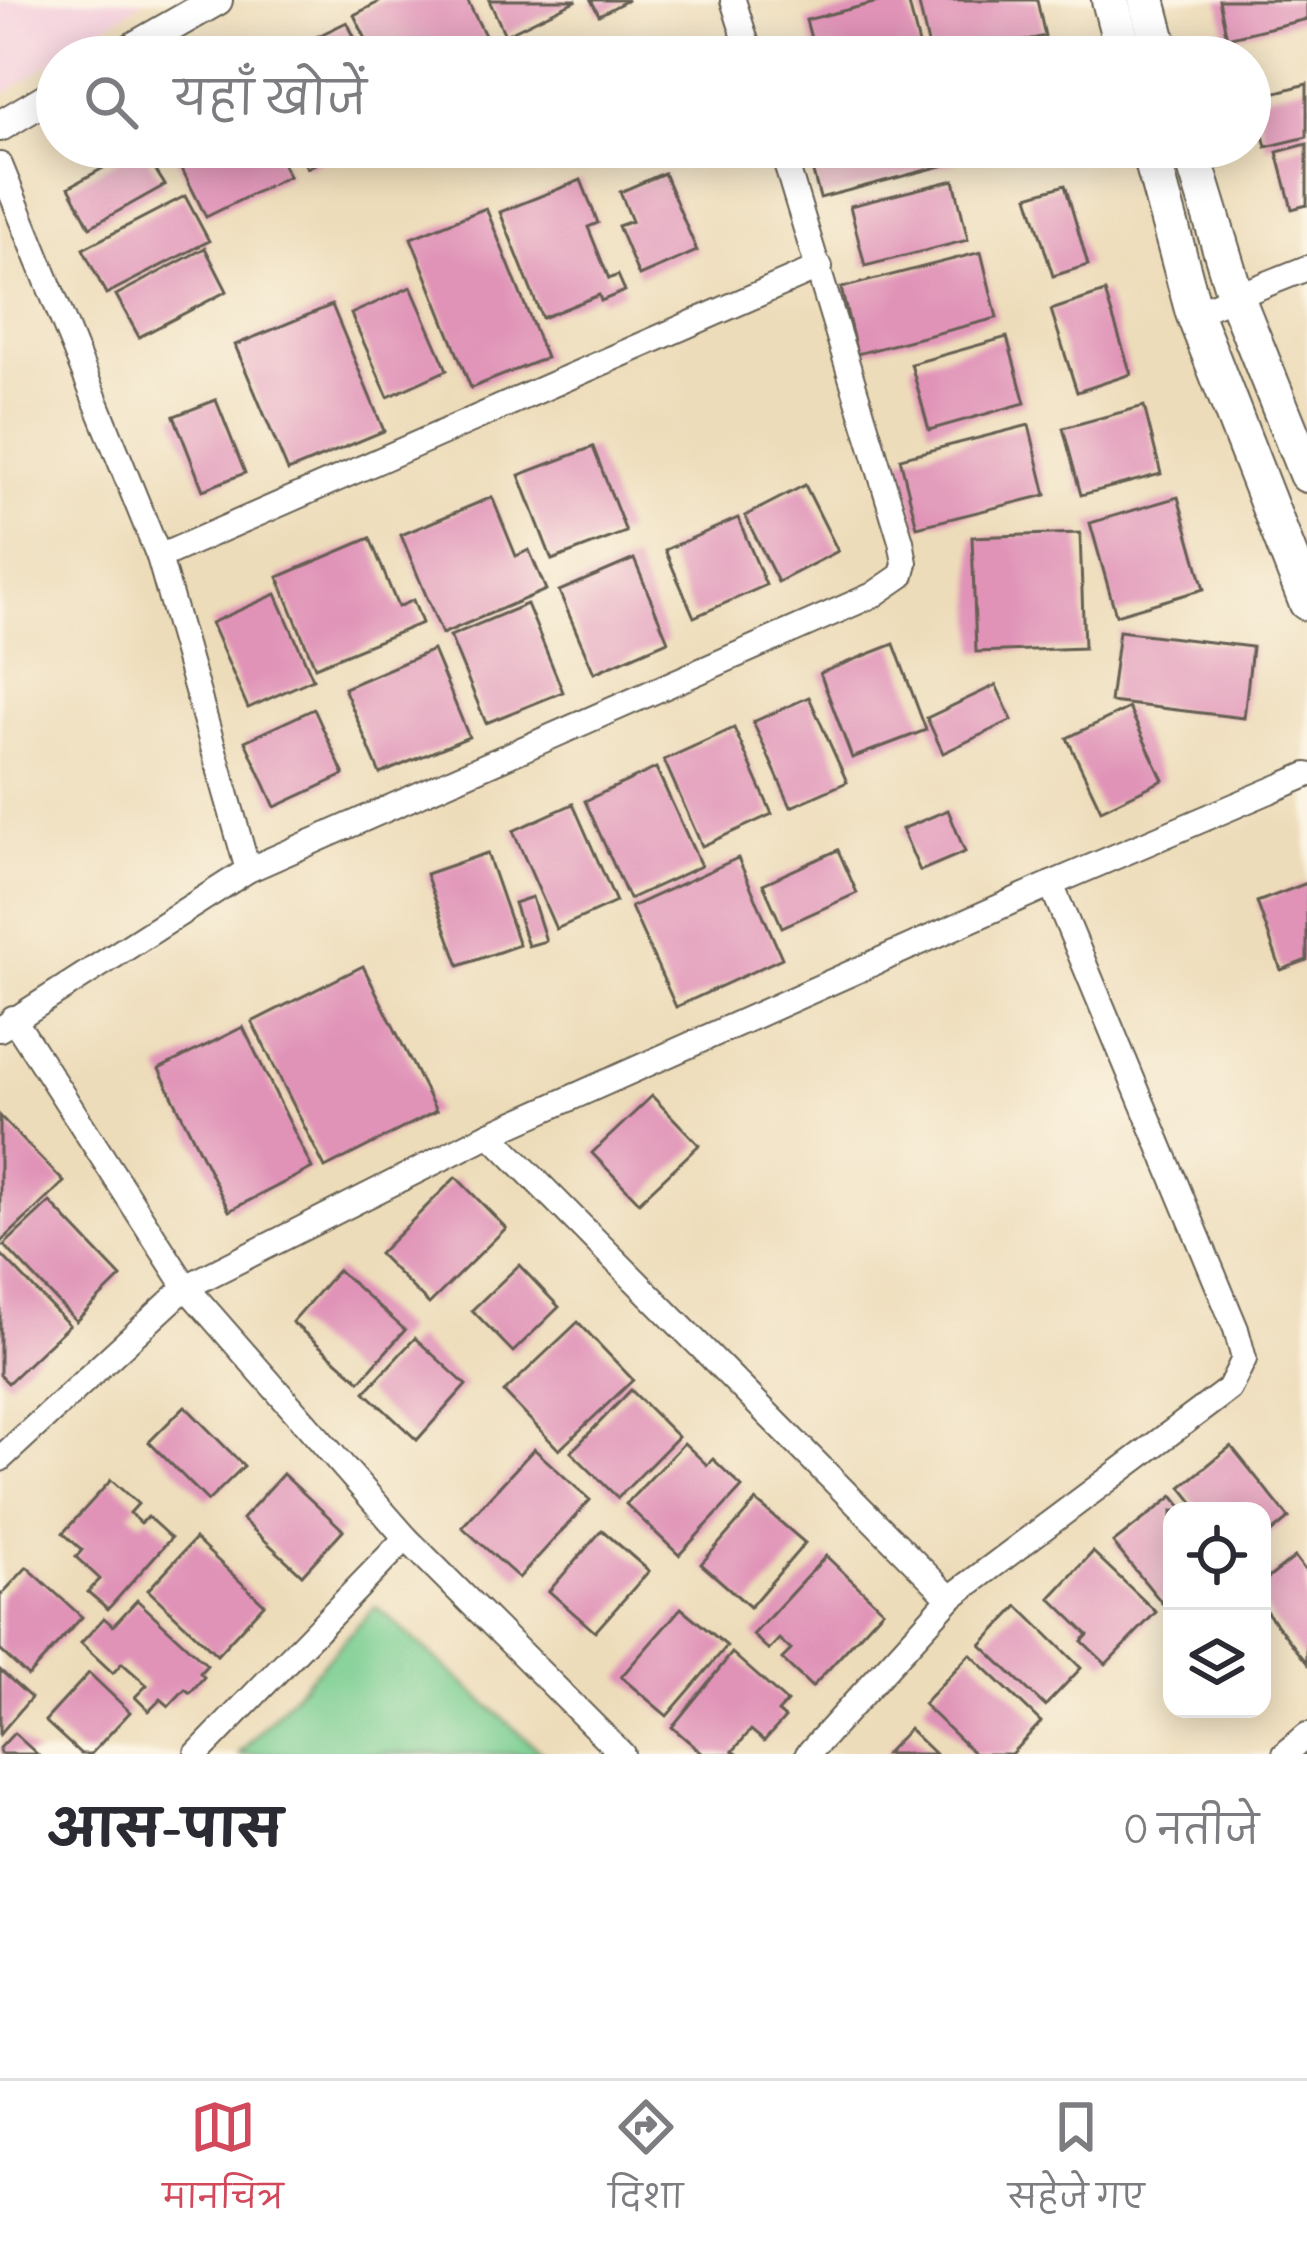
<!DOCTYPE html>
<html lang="hi">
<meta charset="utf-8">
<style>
:root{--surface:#fff;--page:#f2f2f3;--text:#2b2b33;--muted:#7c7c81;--line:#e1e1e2;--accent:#d1495b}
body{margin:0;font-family:Delius,"Playpen Sans Deva",sans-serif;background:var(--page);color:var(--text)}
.controls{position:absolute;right:36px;bottom:36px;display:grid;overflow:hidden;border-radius:24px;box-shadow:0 6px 30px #0003}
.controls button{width:108px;height:108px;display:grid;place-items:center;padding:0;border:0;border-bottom:3px solid var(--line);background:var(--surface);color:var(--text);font:60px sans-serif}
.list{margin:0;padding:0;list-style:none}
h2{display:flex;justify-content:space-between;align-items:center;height:156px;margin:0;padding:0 48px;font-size:51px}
h2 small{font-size:39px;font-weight:400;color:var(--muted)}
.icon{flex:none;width:66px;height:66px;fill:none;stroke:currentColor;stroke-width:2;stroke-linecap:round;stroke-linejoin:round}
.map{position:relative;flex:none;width:1307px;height:1754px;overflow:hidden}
.search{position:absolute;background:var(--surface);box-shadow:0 6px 30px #0003;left:36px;right:36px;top:36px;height:132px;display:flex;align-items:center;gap:30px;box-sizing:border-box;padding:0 42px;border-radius:66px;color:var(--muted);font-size:45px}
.sheet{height:324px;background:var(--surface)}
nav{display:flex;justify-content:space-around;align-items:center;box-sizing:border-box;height:168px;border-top:3px solid var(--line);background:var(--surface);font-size:33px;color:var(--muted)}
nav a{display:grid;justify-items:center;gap:6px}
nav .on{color:var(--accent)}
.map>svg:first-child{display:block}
.built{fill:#f4cfde}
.green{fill:#78cd91;stroke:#4a7456;stroke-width:3}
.building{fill:#e093b7}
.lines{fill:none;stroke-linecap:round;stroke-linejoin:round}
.minor-casing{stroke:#655f53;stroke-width:28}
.tertiary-casing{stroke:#655f53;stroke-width:34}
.secondary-casing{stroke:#655f53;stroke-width:40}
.minor{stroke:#fff;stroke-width:24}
.tertiary{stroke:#fff;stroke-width:30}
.secondary{stroke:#fff;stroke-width:36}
</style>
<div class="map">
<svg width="1307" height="1754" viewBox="0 0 1307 1754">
<rect width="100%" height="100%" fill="#fcf5e5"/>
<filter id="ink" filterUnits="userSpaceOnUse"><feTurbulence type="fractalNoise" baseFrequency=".00833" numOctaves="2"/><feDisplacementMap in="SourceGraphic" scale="24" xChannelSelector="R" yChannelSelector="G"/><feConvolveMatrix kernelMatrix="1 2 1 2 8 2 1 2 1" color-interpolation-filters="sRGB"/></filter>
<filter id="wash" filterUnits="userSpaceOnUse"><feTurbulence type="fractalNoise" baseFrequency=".004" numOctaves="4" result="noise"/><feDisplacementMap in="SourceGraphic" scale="48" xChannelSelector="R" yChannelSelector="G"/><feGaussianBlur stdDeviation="2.7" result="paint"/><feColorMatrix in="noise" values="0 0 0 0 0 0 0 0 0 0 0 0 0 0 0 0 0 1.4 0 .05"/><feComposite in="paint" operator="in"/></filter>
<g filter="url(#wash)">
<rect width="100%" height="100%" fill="#eddcb9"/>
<path class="built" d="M0 0H145L0 97Z"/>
<path class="green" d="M376 1606 543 1754H239Z"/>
<g id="blocks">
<g class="building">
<path d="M383 0H467L496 57H375L354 15Z"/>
<path d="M489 0H577L505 35Z"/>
<path d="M591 0H628L599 15Z"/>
<path d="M886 0H908L922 57H816L806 20Z"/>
<path d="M918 0H1037L1045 36 954 57H931Z"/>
<path d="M1219 0H1307V19L1227 38Z"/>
<path d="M347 22 364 57H275Z"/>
<path d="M1307 84V137L1266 147 1254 98Z"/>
<path d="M1307 144V205L1292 209 1277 152Z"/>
<path d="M141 147 165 185 90 227 69 187Z"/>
<path d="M171 147H274L289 176 206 217Z"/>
<path d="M296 147H349L307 168Z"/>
<path d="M806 147H953L957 162 820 198Z"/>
<path d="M664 173 697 251 639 276 618 226 632 221 620 192Z"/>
<path d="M581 180 598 223 588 227 609 279 618 275 625 291 601 301 599 295 542 318 500 212Z"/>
<path d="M954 180 968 240 865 266 850 206Z"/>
<path d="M1065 185 1088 265 1053 276 1028 196Z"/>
<path d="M185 196 209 241 106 294 83 249Z"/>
<path d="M486 208 546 358 471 388 411 238Z"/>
<path d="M205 248 227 291 139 337 116 295Z"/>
<path d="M981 252 997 318 857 354 841 288Z"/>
<path d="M411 287 447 370 388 397 351 314Z"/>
<path d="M1105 292 1131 374 1077 392 1051 310Z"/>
<path d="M332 305 384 431 288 471 235 345Z"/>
<path d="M1007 337 1025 403 929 430 911 364Z"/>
<path d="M216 400 245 473 203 490 174 416Z"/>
<path d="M1144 406 1161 474 1081 495 1063 428Z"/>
<path d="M1029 425 1046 495 917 527 900 458Z"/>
<path d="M593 447 626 532 552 560 519 475Z"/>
<path d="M805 485 838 551 778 582 745 516Z"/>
<path d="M492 497 516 556 529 550 546 590 442 634 401 535Z"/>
<path d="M1178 497 1204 589 1116 615 1090 523Z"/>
<path d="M738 518 766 585 694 617 665 550Z"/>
<path d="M1080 533 1084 648 976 652 972 537Z"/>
<path d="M370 538 398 607 413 600 422 623 315 667 278 577Z"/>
<path d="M634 559 668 641 594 673 559 591Z"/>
<path d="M276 594 313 679 248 708 211 623Z"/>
<path d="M527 604 563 692 486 723 450 636Z"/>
<path d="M1119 631 1252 647 1244 718 1110 702Z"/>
<path d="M894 644 926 730 852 758 820 673Z"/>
<path d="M433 650 469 737 380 774 344 688Z"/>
<path d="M996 685 1012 720 943 753 927 718Z"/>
<path d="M809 697 847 782 791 807 753 722Z"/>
<path d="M1129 708 1163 780 1101 810 1067 738Z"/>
<path d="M314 709 344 775 275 807 245 741Z"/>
<path d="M734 728 772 814 702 846 664 760Z"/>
<path d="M656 768 701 866 629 899 585 801Z"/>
<path d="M573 804 616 902 556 929 513 831Z"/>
<path d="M948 810 965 852 920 871 902 829Z"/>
<path d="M838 850 857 893 782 927 763 884Z"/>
<path d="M487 853 519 945 459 966 426 874Z"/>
<path d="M738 858 782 958 676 1007 631 907Z"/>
<path d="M1307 883V960L1281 970 1257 902Z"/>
<path d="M532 897 546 941 528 946 514 903Z"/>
<path d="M363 966 436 1111 325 1168 252 1022Z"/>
<path d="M243 1027 312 1168 229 1211 159 1069Z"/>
<path d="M652 1096 699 1145 639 1202 592 1153Z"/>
<path d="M0 1116 64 1182 0 1243Z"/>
<path d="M456 1177 506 1228 429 1304 379 1254Z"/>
<path d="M50 1202 121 1277 76 1321 4 1245Z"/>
<path d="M0 1253 69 1325 8 1383 0 1375Z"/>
<path d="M519 1265 559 1307 513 1352 472 1310Z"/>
<path d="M338 1270 405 1330 360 1381 292 1322Z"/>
<path d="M578 1322 633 1380 559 1450 504 1392Z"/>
<path d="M415 1338 466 1385 417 1440 365 1392Z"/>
<path d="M631 1390 678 1437 618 1498 571 1452Z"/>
<path d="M185 1406 244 1466 208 1501 149 1442Z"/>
<path d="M684 1443 707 1465 713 1459 742 1487 679 1555 626 1504Z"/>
<path d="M1231 1446 1289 1518 1262 1540V1511H1200L1181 1487Z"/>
<path d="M534 1449 590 1500 519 1578 462 1527Z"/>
<path d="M283 1474 343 1530 302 1575 242 1519Z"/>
<path d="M111 1480 138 1504 130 1513 141 1523 148 1517 171 1538 108 1609 88 1592 100 1579 76 1557 82 1550 63 1533Z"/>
<path d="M1173 1496 1185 1511H1172V1605L1167 1609 1113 1543Z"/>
<path d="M756 1501 805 1543 750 1607 701 1564Z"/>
<path d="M602 1530 649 1571 595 1632 549 1591Z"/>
<path d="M195 1539 264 1604 217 1655 148 1590Z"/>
<path d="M1093 1552 1156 1612 1106 1664 1082 1641 1088 1635 1050 1598Z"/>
<path d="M826 1556 883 1610 812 1687 782 1659 791 1650 779 1639 769 1650 753 1635Z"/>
<path d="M1295 1557 1307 1573V1663L1262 1606V1583Z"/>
<path d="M27 1567 82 1617 28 1676 0 1650V1596Z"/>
<path d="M137 1600 207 1665 200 1673 204 1677 190 1693 185 1689 169 1706 161 1699 149 1711 135 1697 147 1685 122 1663 113 1673 81 1643 104 1618 113 1626Z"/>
<path d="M1018 1606 1081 1668 1045 1706 981 1645Z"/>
<path d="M681 1608 727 1646 667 1716 621 1677Z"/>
<path d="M732 1653 787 1702 778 1712 785 1718 764 1741 751 1730 733 1751 737 1754H703L672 1727Z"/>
<path d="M970 1654 1041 1722 1011 1754H975L923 1704Z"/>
<path d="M0 1670 31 1698 0 1734Z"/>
<path d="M89 1673 130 1712 91 1754H81L45 1721Z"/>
<path d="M909 1729 935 1754H885Z"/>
<path d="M14 1733 37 1754H0V1748Z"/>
</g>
</g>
</g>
<g filter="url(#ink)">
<use href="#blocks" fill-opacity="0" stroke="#655f53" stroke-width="3"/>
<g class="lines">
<g class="minor-casing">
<g id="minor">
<path d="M733 0 751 57"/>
<path d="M0 165 159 557 248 870"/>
<path d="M1194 313 1307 268"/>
<path d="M159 557 820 267"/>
<path d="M13 1018 186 1287 406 1538 622 1754"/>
<path d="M0 1029 248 870 873 595 902 575 905 563 901 541 781 147"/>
<path d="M490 1134 950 1598"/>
<path d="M0 1459 186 1287 490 1134 1051 884 1307 775"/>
<path d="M197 1754 406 1538"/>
<path d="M808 1754 950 1598 1229 1389 1244 1359 1236 1329 1051 884"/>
<path d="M1285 1754 1307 1735"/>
</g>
</g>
<g class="tertiary-casing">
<g id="tertiary">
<path d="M117 57 217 0"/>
<path d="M0 126 57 92"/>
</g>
</g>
<g class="secondary-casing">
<g id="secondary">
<path d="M1110 0 1125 57"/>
<path d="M1147 0 1162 57"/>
<path d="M1149 147 1194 313 1307 602"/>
<path d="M1190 147 1235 295 1307 474"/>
</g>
</g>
<use href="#minor" class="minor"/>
<use href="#tertiary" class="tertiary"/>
<use href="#secondary" class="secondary"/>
</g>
</g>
</svg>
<div class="controls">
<button><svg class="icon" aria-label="locate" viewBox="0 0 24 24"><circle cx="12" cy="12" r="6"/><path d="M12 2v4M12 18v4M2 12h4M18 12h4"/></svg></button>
<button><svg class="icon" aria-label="layers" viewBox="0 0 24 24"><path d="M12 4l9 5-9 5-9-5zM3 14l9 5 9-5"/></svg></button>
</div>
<div class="search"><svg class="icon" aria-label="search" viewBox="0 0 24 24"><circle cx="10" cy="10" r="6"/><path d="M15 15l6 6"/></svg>यहाँ खोजें</div>
</div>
<section class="sheet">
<h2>आस-पास<small>0 नतीजे</small></h2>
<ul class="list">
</ul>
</section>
<nav>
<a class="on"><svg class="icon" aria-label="map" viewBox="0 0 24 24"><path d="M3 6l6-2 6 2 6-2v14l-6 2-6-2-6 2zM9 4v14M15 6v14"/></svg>मानचित्र</a>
<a><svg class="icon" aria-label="directions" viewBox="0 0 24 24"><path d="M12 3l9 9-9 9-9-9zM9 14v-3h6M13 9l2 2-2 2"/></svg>दिशा</a>
<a><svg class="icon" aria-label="saved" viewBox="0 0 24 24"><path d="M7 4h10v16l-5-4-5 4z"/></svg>सहेजे गए</a>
</nav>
